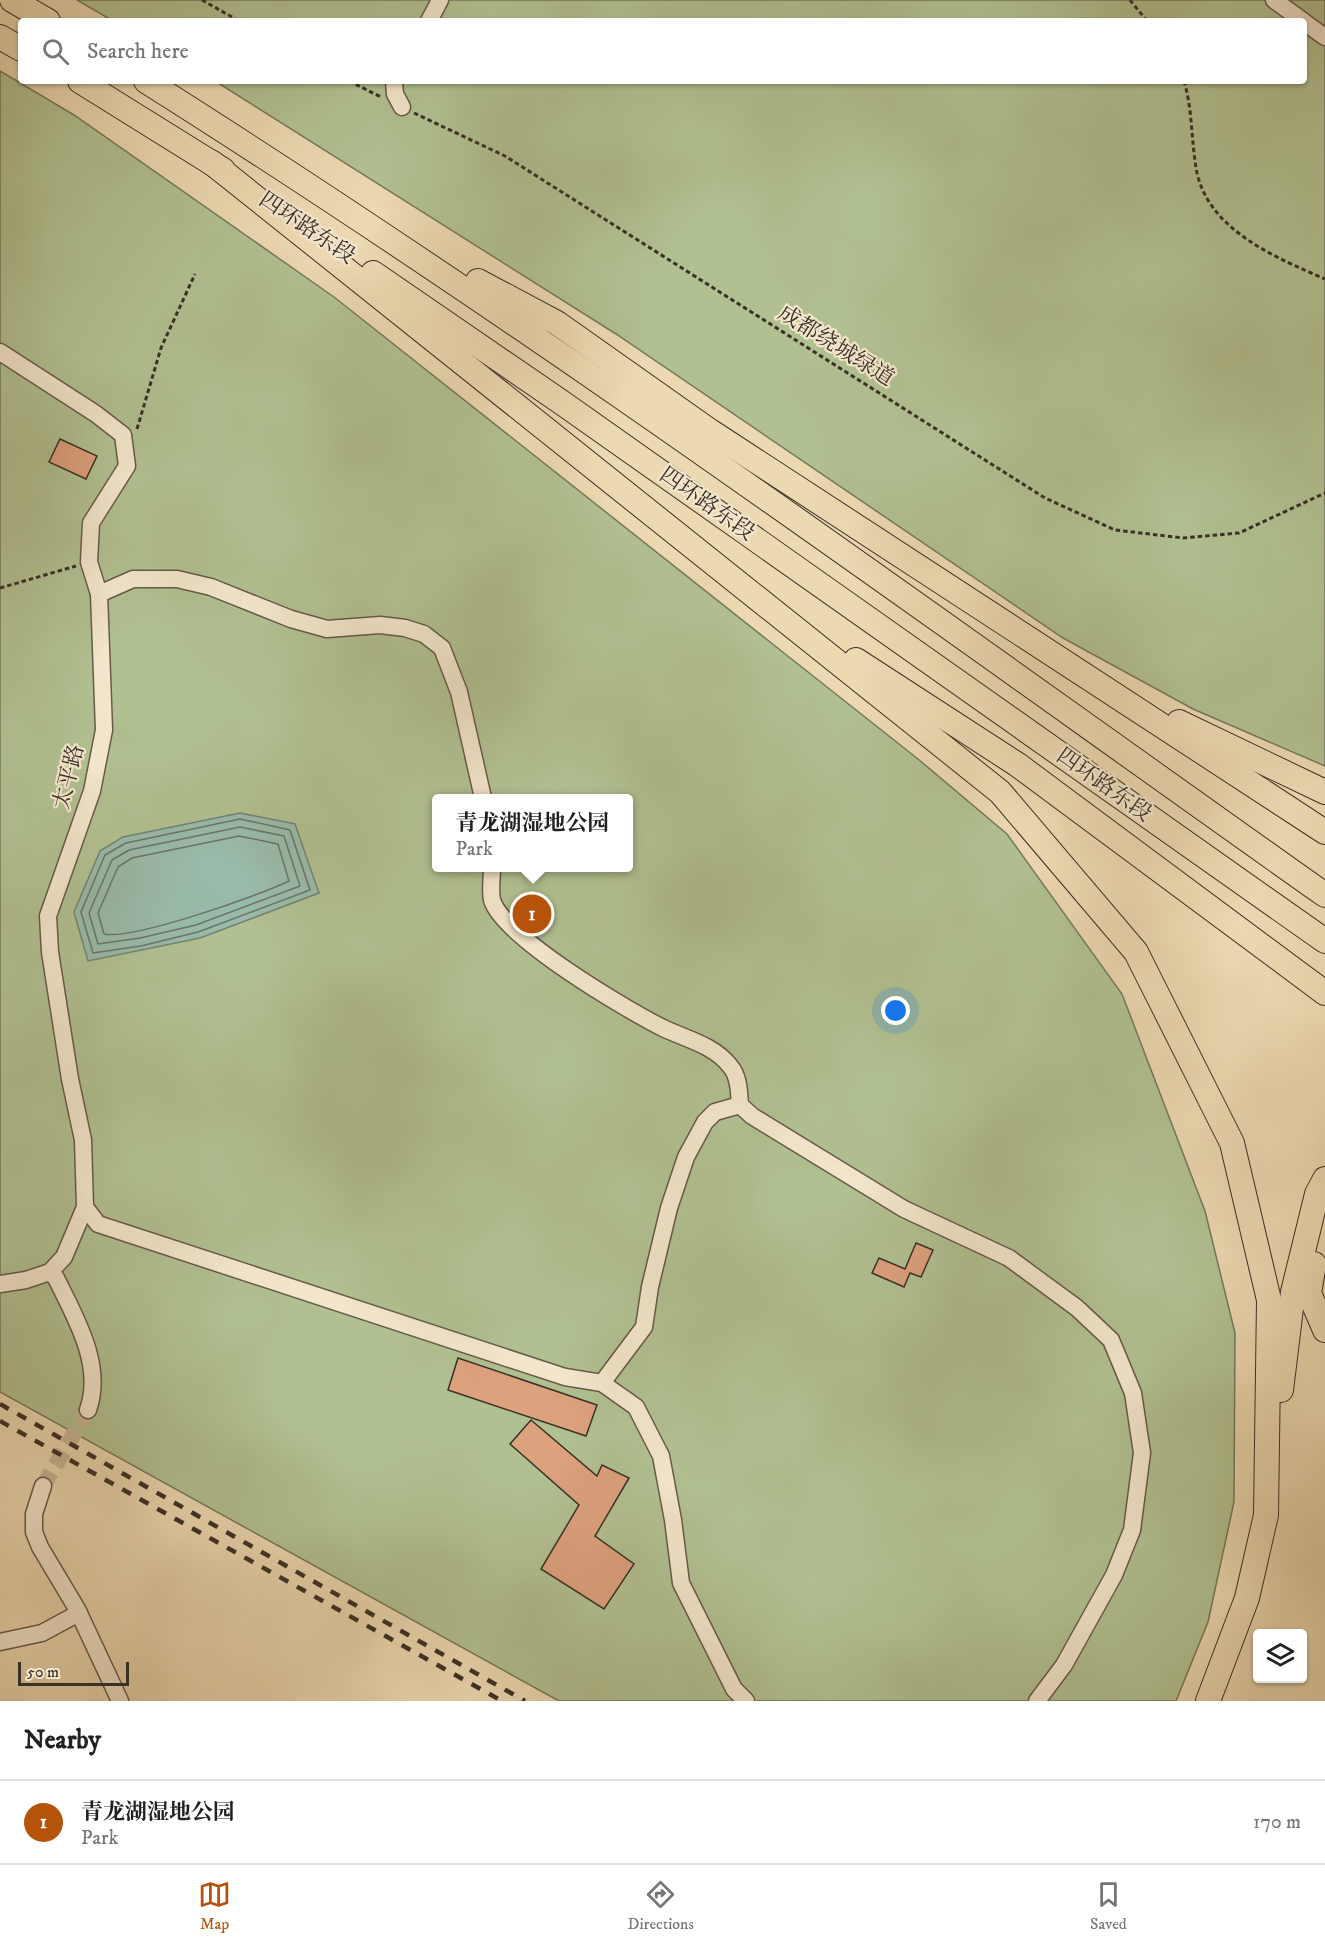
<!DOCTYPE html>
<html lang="en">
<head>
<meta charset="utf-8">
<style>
	:root { --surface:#fff; --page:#f6f6f6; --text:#202124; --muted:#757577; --line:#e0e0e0; --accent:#b45309 }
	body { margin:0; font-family:"IM FELL DW Pica","Noto Serif SC",serif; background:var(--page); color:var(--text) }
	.controls { position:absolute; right:18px; bottom:18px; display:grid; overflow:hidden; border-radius:6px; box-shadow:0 2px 4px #0004 }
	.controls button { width:54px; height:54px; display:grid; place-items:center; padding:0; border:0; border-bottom:2px solid var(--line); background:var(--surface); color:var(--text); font:30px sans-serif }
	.scale { position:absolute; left:18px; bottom:15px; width:111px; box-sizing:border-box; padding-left:6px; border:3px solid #393026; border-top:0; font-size:16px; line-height:21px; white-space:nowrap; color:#393026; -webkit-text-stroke:4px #f3e6cc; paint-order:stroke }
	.you { position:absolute; left:896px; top:1011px; width:21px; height:21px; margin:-15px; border:4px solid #fff; border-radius:50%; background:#1a73e8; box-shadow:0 0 0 9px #1a73e833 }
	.badge { display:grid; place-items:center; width:39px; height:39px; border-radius:50%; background:var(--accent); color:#fff; font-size:20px; font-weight:700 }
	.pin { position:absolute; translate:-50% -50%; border:3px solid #fff; box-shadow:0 2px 6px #0006 }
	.popup { position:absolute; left:432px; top:794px; width:201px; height:78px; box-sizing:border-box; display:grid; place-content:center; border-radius:6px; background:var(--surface); filter:drop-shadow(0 2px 4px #0005); font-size:20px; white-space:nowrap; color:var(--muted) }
	.popup b { font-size:22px; color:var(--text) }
	.popup::after { content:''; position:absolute; left:50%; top:100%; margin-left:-12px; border:12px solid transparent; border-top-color:var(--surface) }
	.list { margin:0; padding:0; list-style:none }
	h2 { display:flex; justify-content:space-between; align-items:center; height:78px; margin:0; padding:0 24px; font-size:26px }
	h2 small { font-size:20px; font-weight:400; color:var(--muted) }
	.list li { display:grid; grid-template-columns:39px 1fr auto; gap:18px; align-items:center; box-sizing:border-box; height:84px; padding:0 24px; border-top:2px solid var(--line) }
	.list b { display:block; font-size:22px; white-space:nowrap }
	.list p { margin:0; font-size:20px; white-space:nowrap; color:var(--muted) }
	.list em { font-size:20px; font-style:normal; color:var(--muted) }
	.icon { flex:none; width:33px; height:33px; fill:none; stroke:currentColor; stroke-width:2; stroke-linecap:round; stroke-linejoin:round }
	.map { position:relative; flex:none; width:1325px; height:1701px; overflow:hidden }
	.search { position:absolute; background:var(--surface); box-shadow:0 2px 4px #0004; left:18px; right:18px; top:18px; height:66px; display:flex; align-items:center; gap:15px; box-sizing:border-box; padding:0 21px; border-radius:6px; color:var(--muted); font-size:22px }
	.sheet { height:162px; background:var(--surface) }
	nav { display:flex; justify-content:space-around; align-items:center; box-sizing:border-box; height:84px; border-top:2px solid var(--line); background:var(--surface); font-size:16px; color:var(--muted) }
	nav a { display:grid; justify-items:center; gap:3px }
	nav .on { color:var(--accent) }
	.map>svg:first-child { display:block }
	.green { fill:#b1c091; stroke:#75785c; stroke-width:1.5; fill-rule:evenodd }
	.water { fill:#99baa9; stroke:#738375; stroke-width:1.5 }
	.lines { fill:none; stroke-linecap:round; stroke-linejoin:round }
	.shore { stroke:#697568; stroke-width:1.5 }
	.building { fill:#dca17d; stroke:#393026; stroke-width:1.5 }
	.minor-tunnel { stroke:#c8b695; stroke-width:16; stroke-dasharray:16 8; stroke-linecap:butt }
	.minor-casing { stroke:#665a49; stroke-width:19 }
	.highway-casing { stroke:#393026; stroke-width:26 }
	.path { stroke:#393026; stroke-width:3; stroke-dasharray:4.5 3; stroke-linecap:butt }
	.minor { stroke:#f3e6cc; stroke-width:16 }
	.highway { stroke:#ecd8b1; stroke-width:24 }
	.rail { stroke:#393026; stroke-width:4.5; stroke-dasharray:10 10; stroke-linecap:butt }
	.labels { text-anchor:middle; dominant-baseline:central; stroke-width:4.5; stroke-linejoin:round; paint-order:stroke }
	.street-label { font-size:22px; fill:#393026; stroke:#f3e6cc }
</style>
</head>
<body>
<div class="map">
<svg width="1325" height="1701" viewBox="0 0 1325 1701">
	<rect width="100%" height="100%" fill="#ecd8b1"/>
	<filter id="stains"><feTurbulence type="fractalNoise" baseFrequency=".00333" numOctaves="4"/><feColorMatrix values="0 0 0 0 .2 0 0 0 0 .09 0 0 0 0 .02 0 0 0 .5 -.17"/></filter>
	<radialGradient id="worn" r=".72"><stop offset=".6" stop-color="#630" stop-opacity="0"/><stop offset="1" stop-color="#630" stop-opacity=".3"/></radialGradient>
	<g class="green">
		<polygon points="77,0 1325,0 1325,766 1193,709 1063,638 616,334 215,81 1304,81 1304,21 113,21"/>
		<path d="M 0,71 L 74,115 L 334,297 L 918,759 L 1007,834 L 1122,994 L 1205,1211 L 1235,1333 L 1234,1502 L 1208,1622 L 1176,1701 L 559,1701 L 0,1392 ZM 436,798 L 628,798 L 628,868 L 436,868 Z"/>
	</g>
	<polygon class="water" points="240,813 295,824 319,893 200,938 88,961 74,912 100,851 123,837"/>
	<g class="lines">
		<g class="shore">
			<polygon points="240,819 290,830 310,890 198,932 141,946 93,953 81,912 105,855 126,843"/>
			<polygon points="240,827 284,836 300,886 196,925 140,938 98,944 89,913 112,860 129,850"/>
			<path d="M 239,836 L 278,844 L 289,881 C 258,896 133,940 104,934 L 98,913 L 118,867 L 132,858 Z"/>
		</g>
	</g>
	<g class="building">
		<polygon points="60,439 97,456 86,479 49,462"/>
		<polygon points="916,1243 933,1250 921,1277 910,1273 904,1287 872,1273 879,1258 905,1269"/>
		<polygon points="458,1358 597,1405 586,1436 448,1390"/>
		<polygon points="531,1420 597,1476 602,1465 629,1478 595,1536 634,1564 604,1609 541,1569 579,1505 510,1444"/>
	</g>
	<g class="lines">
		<polyline class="minor-tunnel" points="43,1486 88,1410"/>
		<defs>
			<g id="minor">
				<polyline points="1274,0 1303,21"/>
				<polyline points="429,21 440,0"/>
				<polyline points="1304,22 1325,37"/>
				<polyline points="394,81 395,94 402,107"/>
				<polyline points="0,352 96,414 123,435 127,466 91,523 89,562 99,594 104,730 92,791 48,916 50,952 70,1079 83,1140 85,1207 64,1257 50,1272 26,1280 0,1284"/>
				<polyline points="99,594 133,579 177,579 211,587 291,619 327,629 380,625 405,628 424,634 442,648 459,692 483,798"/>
				<path d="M 492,868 C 492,877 490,890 492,900 C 503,937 627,1010 663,1028 C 686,1039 714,1045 730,1066 C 739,1076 739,1092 740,1105 L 752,1116 L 904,1209 L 1009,1258 L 1077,1308 L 1111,1340 L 1133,1393 L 1142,1453 L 1132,1530 L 1114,1575 L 1064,1665 L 1037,1701"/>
				<polyline points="85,1207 98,1224 565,1377 602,1383 644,1327 650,1287 669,1208 686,1157 705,1122 715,1112 740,1105"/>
				<path d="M 50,1272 L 56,1278 C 75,1317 104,1365 88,1410"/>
				<polyline points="602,1383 636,1407 661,1456 673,1520 681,1583 734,1689 746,1701"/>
				<polyline points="43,1486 34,1514 34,1532 40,1547 77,1609 120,1701"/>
				<polyline points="0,1642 42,1633 79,1613"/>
			</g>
			<g id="highway">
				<polyline points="12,0 48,21"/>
				<polyline points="0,37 21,49"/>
				<polyline points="80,81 223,170"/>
				<path d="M 146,81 C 550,336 935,619 1325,895"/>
				<polyline points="211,162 1000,792 1136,952 1232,1143 1269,1300 1266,1515 1247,1598 1208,1701"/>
				<polyline points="373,273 561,402 1325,941"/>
				<polyline points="478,281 557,323 710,431 1325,832"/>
				<polyline points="856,660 1018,765 1325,993"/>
				<polyline points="1179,722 1325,792"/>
				<polyline points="1314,1264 1309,1293 1325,1330"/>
				<polyline points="1281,1390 1293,1292 1317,1194 1325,1179"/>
			</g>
		</defs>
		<use href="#minor" class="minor-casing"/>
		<use href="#highway" class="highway-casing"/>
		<g class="path">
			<polyline points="202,0 239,21"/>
			<polyline points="1130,0 1147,21"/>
			<polyline points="349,81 381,97"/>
			<path d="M 1184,81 C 1193,111 1191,143 1197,173 C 1210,231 1277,258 1325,279"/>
			<polyline points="414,113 505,156 1045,498 1115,530 1183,538 1239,533 1325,493"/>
			<polyline points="137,429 161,348 195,274"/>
			<polyline points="0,588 76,566"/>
		</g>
		<use href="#minor" class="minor"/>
		<use href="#highway" class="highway"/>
		<g class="rail">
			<polyline points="0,1404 525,1701"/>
			<polyline points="0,1421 502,1701"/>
		</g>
	</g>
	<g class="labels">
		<g class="street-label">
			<text transform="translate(307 228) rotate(34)">四环路东段</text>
			<text transform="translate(836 346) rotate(32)">成都绕城绿道</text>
			<text transform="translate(707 504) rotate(35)">四环路东段</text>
			<text transform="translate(69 777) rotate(-76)">太平路</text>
			<text transform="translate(1104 785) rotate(35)">四环路东段</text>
		</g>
	</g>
	<rect width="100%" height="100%" filter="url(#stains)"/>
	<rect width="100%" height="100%" fill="url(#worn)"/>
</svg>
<div class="controls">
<button><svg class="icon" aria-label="layers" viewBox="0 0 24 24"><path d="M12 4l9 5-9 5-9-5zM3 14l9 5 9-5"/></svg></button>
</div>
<div class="scale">50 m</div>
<div class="you"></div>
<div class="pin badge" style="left:532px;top:914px">1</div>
<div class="popup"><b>青龙湖湿地公园</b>Park</div>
<div class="search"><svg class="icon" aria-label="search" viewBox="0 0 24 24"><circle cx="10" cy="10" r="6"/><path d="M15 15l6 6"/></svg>Search here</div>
</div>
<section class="sheet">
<h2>Nearby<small></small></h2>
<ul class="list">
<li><span class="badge">1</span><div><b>青龙湖湿地公园</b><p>Park</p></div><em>170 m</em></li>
</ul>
</section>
<nav>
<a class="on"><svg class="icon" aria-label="map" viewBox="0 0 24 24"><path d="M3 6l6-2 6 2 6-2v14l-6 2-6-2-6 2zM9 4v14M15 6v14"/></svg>Map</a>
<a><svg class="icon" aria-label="directions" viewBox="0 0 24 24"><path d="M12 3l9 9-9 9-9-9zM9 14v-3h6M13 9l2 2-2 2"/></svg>Directions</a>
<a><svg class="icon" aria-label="saved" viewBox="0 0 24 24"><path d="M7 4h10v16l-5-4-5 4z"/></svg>Saved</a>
</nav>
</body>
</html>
